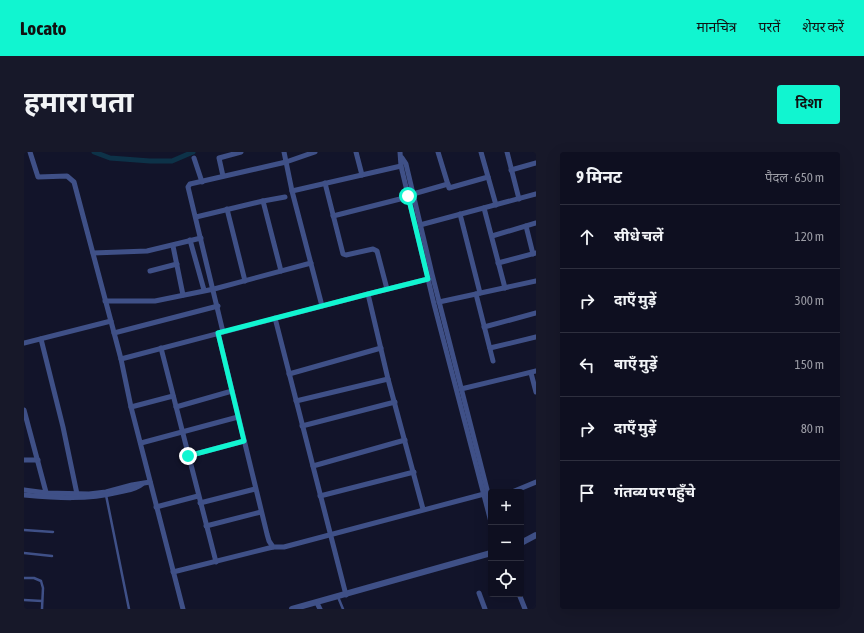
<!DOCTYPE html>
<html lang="hi">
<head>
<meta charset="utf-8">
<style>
	:root { --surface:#0e0f20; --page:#171829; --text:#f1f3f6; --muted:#9b9ca5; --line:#2e2f3e; --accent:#11f5d0 }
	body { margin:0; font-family:"Asap Condensed","Noto Sans Devanagari",sans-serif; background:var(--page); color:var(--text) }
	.controls { position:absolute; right:12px; bottom:12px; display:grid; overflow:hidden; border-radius:4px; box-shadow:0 4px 16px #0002 }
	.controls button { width:36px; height:36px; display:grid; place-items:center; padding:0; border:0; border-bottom:1px solid var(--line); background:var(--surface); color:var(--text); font:20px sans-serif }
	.stop { position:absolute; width:12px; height:12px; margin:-9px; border:3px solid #11f5d0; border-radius:50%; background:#fff }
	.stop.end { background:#11f5d0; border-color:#fff; box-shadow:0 1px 4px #0008 }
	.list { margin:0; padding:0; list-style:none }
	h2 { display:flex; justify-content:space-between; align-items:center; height:52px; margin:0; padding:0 16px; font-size:17px }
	h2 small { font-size:13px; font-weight:400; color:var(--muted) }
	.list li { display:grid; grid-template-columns:26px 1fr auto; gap:12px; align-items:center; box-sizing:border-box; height:64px; padding:0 16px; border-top:1px solid var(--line) }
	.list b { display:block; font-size:15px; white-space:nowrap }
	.list em { font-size:13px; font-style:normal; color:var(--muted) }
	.icon { flex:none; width:22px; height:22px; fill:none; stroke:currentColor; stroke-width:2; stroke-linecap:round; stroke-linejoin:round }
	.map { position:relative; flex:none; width:512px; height:457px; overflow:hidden; border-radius:4px }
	header { display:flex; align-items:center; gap:24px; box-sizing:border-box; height:56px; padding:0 20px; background:var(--accent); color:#111 }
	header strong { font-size:19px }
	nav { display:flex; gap:22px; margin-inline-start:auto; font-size:14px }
	.intro { display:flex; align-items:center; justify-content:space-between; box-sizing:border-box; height:96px; padding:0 24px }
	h1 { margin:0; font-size:28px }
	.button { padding:10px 18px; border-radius:4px; background:var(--accent); color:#111; font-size:14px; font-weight:700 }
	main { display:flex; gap:24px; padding:0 24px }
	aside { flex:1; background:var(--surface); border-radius:4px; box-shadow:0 4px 16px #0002 }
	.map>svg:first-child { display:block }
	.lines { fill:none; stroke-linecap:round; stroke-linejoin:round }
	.canal { stroke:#0d3248; stroke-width:5 }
	.service { stroke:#3f5087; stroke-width:2.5 }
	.minor { stroke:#3f5087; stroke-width:5 }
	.tertiary { stroke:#3f5087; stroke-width:6 }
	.route { stroke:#11f5d0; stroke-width:5 }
</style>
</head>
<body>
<header>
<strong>Locato</strong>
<nav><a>मानचित्र</a><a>परतें</a><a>शेयर करें</a></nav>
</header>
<div class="intro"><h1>हमारा पता</h1><a class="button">दिशा</a></div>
<main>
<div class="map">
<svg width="512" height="457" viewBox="0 0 512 457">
	<rect width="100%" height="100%" fill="#12142a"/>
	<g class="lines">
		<polyline class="canal" points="70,0 86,6 126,9 148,9 169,0"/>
		<g class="service">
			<polyline points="82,343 105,457"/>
			<polyline points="0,378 29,380"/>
			<polyline points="0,401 28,404"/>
			<polyline points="0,426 10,426 17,429 19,436 18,457"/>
			<polyline points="314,445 319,457"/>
			<polyline points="0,448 18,449"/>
		</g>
		<g class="minor">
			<polyline points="6,0 14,25 43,24 50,30 97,207 107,255 159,457"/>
			<polyline points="260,0 268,39 298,154"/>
			<polyline points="332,0 338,23"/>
			<polyline points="376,0 377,14 410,152 467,370"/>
			<polyline points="414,0 425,36 464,25"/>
			<polyline points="457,0 472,53"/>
			<polyline points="483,0 495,47"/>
			<polyline points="170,6 178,30"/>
			<polyline points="378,6 382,12 408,122 467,353"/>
			<polyline points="487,18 512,11"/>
			<polyline points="199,24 195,6 217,0"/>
			<polyline points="301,31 319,102 322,103 349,97 353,99 363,137"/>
			<polyline points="268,39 377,14"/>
			<polyline points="389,42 424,32"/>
			<polyline points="239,49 261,45"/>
			<polyline points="460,56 481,136"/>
			<polyline points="203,57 221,129"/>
			<polyline points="436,62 456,141"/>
			<polyline points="309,64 384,45"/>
			<polyline points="172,65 239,49 257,119"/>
			<polyline points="396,73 512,42"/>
			<polyline points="502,74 509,102"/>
			<polyline points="468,84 512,71"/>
			<polyline points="166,88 180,138"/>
			<polyline points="149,94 159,143"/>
			<polyline points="69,101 123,99 177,86"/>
			<polyline points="474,111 512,101"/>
			<polyline points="126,119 153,112"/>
			<polyline points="344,142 364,227 399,357"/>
			<polyline points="452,142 469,209"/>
			<polyline points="81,149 131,149 190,137 287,111"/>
			<polyline points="415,150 512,129"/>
			<polyline points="251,166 322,443"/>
			<polyline points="460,175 512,161"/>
			<polyline points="199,180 164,35 166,32 262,10 291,0"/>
			<polyline points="90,181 194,154"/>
			<polyline points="194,181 243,382 245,389 249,395 260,395 460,342"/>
			<polyline points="17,187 39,275 53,342"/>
			<polyline points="0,191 87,169"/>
			<polyline points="137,196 192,410"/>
			<polyline points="466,196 512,185"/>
			<polyline points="97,207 344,142 404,127"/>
			<polyline points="507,221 512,240"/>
			<polyline points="265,222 357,196"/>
			<polyline points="437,237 512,219"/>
			<polyline points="272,249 364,227"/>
			<polyline points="107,255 149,244"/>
			<polyline points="152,255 208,239"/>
			<polyline points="0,258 23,344"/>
			<polyline points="278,274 371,250"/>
			<polyline points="117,291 214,265"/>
			<polyline points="164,304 220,289"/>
			<polyline points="0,308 14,308"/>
			<polyline points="289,314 381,288"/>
			<polyline points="0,338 23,341 65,342 82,340 108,333 126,330"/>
			<polyline points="488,340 512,330"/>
			<path d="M 0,343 C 34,346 62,348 95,340 C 103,338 111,338 118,332"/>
			<polyline points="296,344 390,320"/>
			<polyline points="176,351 231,337"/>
			<polyline points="132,355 174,344"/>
			<polyline points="182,374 237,360"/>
			<polyline points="149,420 249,395"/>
			<polyline points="455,441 461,457"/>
			<polyline points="495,442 501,457"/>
			<polyline points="293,451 296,457"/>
		</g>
		<g class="tertiary">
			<polyline points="497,391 512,383"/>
			<polyline points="268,457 467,401"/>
		</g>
	</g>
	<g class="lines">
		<polyline class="route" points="164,304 220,289 194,181 344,142 404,127 384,44"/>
	</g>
</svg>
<div class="controls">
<button>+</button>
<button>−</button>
<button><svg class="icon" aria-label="locate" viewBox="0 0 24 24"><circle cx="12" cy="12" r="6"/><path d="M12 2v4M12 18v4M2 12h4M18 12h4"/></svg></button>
</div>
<div class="stop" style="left:384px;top:44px"></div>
<div class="stop end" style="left:164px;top:304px"></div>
</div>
<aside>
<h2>9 मिनट<small>पैदल · 650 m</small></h2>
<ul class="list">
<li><svg class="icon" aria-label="ahead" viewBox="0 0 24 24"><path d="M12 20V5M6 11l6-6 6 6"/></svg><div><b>सीधे चलें</b></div><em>120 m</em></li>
<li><svg class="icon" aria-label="right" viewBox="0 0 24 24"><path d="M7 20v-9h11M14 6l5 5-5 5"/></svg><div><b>दाएँ मुड़ें</b></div><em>300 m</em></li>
<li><svg class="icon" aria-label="left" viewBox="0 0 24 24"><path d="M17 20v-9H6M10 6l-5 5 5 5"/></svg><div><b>बाएँ मुड़ें</b></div><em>150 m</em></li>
<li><svg class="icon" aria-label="right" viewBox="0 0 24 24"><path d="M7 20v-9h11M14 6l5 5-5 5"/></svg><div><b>दाएँ मुड़ें</b></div><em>80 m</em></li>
<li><svg class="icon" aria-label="arrive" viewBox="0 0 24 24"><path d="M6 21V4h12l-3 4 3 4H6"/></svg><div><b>गंतव्य पर पहुँचे</b></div></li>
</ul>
</aside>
</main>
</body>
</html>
